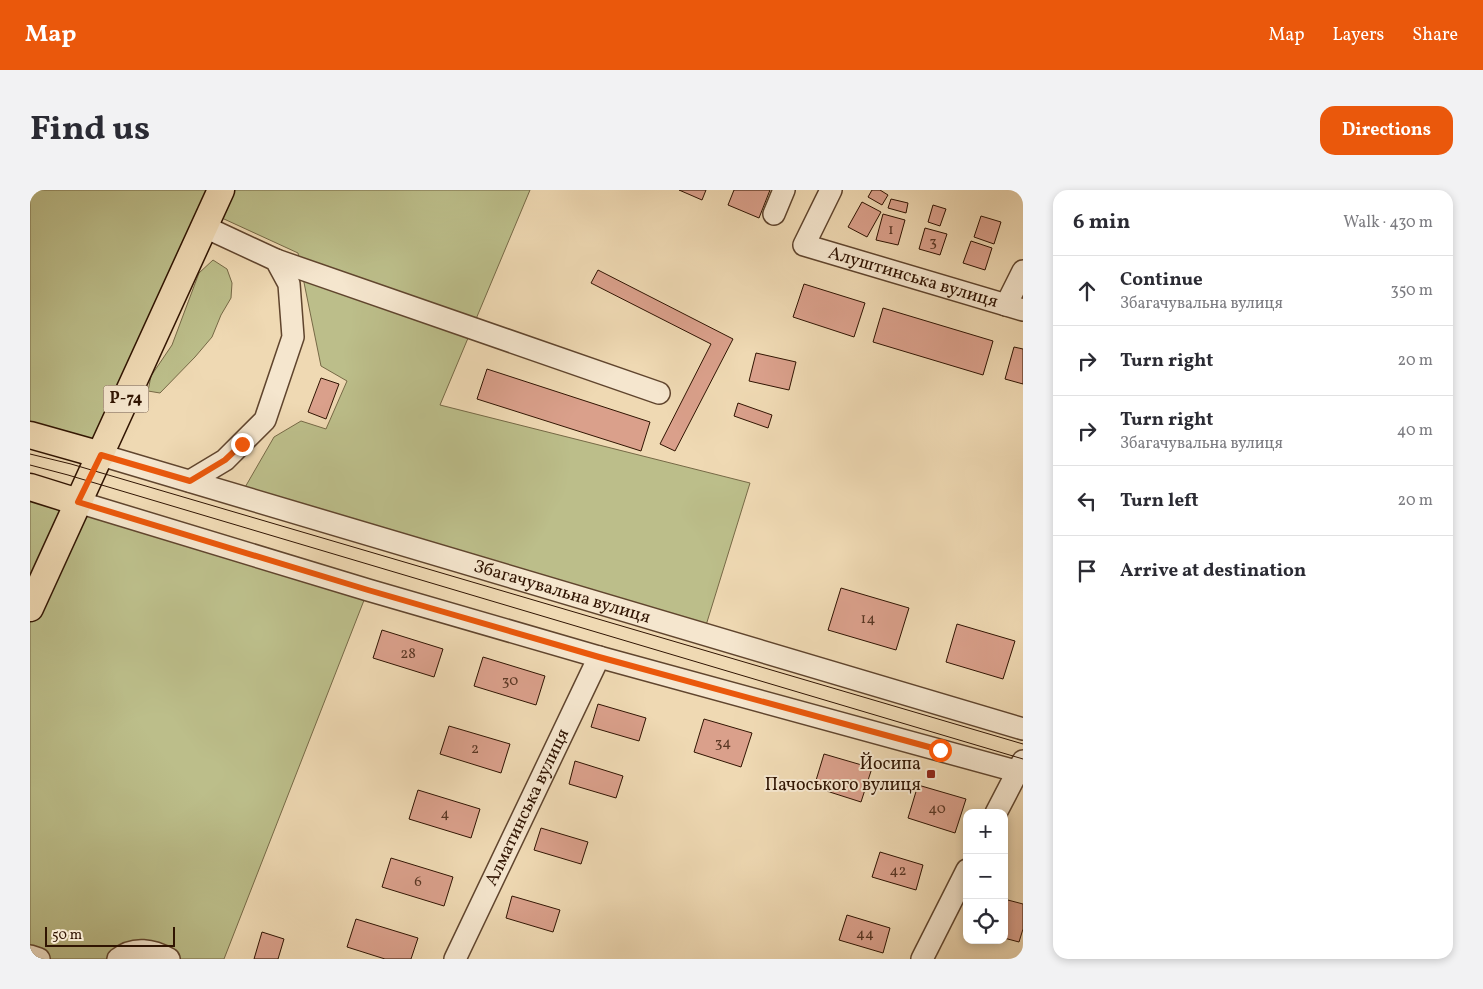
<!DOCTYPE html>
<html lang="en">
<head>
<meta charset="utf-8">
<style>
	:root { --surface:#fff; --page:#f2f2f3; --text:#2b2b33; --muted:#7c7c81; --line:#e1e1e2; --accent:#ea580c }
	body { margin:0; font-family:Vollkorn,serif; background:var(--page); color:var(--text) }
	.controls { position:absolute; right:15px; bottom:15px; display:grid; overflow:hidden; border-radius:10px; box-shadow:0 2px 8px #0003 }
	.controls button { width:45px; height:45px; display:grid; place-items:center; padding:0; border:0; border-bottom:1px solid var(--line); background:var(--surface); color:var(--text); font:25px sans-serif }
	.scale { position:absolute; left:15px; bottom:12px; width:130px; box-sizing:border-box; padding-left:5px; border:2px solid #301402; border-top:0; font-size:14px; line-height:18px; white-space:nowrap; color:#301402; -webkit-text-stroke:4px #f5e6ce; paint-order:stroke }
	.stop { position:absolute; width:15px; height:15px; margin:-11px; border:4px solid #ea580c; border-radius:50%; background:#fff }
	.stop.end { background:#ea580c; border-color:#fff; box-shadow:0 1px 5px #0008 }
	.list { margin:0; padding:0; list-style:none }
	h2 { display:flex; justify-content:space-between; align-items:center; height:65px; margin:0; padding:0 20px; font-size:21px }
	h2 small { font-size:16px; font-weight:400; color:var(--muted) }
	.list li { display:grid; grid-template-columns:32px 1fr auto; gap:15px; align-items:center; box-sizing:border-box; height:70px; padding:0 20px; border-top:1px solid var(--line) }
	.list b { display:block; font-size:19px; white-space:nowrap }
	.list p { margin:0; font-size:16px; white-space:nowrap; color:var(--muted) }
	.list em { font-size:16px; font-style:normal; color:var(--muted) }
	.icon { flex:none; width:28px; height:28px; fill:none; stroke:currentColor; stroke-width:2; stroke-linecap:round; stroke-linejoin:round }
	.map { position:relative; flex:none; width:993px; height:769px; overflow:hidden; border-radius:15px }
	header { display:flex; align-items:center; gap:30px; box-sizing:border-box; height:70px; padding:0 25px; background:var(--accent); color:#fff }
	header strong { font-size:24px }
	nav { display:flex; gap:28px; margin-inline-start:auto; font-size:18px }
	.intro { display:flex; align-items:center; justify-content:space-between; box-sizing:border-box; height:120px; padding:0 30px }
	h1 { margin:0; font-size:35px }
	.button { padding:12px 22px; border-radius:15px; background:var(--accent); color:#fff; font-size:18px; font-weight:700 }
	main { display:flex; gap:30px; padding:0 30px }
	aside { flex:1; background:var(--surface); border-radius:15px; box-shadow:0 2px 8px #0003 }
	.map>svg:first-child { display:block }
	.green { fill:#bcbe8a; stroke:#766946 }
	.building { fill:#daa08b; stroke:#301402 }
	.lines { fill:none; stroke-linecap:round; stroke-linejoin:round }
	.minor-casing { stroke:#60452e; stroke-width:24 }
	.major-casing { stroke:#301402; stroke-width:29 }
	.minor { stroke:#f5e6ce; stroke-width:21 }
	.major { stroke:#efd9b3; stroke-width:26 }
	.tram { stroke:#301402; stroke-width:1 }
	.route { stroke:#ea580c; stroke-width:6 }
	.poi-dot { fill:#8f2418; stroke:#f5e6ce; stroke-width:2 }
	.labels { text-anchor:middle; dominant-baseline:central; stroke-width:4; stroke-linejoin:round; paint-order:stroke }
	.number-label { font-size:15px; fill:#5a3724 }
	.shield { fill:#f5e6ce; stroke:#6b533f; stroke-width:1 }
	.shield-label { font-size:16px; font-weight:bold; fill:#301402 }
	.street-label { font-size:18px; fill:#301402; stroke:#f5e6ce }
	.poi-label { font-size:18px; fill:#301402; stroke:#f5e6ce; text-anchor:end }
</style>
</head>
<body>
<header>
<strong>Map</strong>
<nav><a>Map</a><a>Layers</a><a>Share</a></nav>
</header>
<div class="intro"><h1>Find us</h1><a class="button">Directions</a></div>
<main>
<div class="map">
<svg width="993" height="769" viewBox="0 0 993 769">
	<rect width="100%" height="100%" fill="#efd9b3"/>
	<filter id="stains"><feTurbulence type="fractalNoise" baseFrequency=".004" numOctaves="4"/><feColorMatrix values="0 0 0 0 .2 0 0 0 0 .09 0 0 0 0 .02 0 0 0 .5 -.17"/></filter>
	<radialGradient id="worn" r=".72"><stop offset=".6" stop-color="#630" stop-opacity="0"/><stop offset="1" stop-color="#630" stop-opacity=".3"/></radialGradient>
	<g class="green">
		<polygon points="0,0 500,0 410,215 720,293 673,445 210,306 244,247 271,231 296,239 317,191 291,176 268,63 181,23 71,265 0,246"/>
		<polygon points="183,70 197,79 202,93 201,108 191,125 182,147 165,167 130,203 118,201 121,186 142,155 169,83"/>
		<polygon points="0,297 338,400 194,769 0,769"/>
	</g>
	<g class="building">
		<polygon points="649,0 676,0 672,10"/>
		<polygon points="704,0 740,0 729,28 698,15"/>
		<polygon points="842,0 850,0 858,5 852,15 838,7"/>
		<polygon points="861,9 878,13 876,23 858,18"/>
		<polygon points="832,12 851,22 837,47 818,37"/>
		<polygon points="903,15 916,19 910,36 898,32"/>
		<polygon points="853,24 875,30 868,55 846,50"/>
		<polygon points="951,26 971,32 964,54 944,47"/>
		<polygon points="895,38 917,44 910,65 889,59"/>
		<polygon points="941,51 962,58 955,80 933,73"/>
		<polygon points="568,80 703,149 645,261 630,254 681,154 561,93"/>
		<polygon points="774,94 835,113 824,147 763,127"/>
		<polygon points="853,118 963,151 953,185 843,152"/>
		<polygon points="984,157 993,159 993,194 975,189"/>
		<polygon points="726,163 766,172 759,200 719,191"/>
		<polygon points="457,179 620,232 611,261 447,209"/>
		<polygon points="291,188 309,194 296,229 278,222"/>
		<polygon points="708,213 742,225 738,238 704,226"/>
		<polygon points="811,398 879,418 866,460 798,440"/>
		<polygon points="927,434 985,451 973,489 916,472"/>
		<polygon points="352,440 413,459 404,487 343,468"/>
		<polygon points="453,467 515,486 506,515 444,496"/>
		<polygon points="568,514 616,528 609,551 561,537"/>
		<polygon points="674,529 722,543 711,577 664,562"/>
		<polygon points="419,536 480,554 471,583 410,564"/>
		<polygon points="794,564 842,578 831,612 784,597"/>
		<polygon points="545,571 593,586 586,608 539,594"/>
		<polygon points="888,595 936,609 925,643 878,628"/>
		<polygon points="388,600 450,619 441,648 379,629"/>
		<polygon points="511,638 558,652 551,674 504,660"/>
		<polygon points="850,662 893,675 886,700 842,687"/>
		<polygon points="361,668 423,687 414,716 352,697"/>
		<polygon points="482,706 530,720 523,742 476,728"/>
		<polygon points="974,709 993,714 993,739 989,752 974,748"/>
		<polygon points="817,725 860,738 853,763 809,750"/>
		<polygon points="326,729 388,748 381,769 355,769 317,757"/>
		<polygon points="232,742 254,749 248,769 224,769"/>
	</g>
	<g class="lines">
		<defs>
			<g id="minor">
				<path id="s1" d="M 801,0 L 774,55 L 993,120"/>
				<polyline points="744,24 754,0"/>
				<polyline points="246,70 629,203"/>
				<polyline points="976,115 993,81"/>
				<path id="s2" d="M 71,265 L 993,539"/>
				<polyline points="160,291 195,270 235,230 263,147 259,94 246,70 175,37"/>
				<polyline points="48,312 338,400 569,467 993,583"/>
				<polyline points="966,623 993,571"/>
				<polyline points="0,766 9,769"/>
				<path d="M 88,769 C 104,756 123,760 139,769"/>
				<path id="s3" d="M 425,769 L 569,467"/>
				<polyline points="892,769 937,680"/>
			</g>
			<g id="major">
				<polyline points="0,245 71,265"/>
				<polyline points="0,297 48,312"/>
				<polyline points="0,418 191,0"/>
			</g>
		</defs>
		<use href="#minor" class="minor-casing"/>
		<use href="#major" class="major-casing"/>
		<use href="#minor" class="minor"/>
		<use href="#major" class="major"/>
		<g class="tram">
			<polyline points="0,264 41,274 993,554"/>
			<polyline points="0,275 38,285 993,569"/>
		</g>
	</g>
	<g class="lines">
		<polyline class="route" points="212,254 195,270 160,291 71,265 48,312 338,400 569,467 910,560"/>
	</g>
	<rect class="poi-dot" x="896" y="579" width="10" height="10" rx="2.5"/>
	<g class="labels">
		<g class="number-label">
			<text x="861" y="40">1</text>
			<text x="903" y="52">3</text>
			<text x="838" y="429">14</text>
			<text x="378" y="464">28</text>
			<text x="480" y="491">30</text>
			<text x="693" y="553">34</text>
			<text x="445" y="559">2</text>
			<text x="907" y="619">40</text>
			<text x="415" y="624">4</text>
			<text x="868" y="681">42</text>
			<text x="388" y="692">6</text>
			<text x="835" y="744">44</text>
		</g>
		<rect class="shield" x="73.5" y="195.5" width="45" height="27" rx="4"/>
		<g class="shield-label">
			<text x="96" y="209">Р-74</text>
		</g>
		<g class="street-label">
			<text stroke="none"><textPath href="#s1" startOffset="175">Алуштинська вулиця</textPath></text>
			<text stroke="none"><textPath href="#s2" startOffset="481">Збагачувальна вулиця</textPath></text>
			<text stroke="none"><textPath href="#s3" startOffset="168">Алматинська вулиця</textPath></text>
		</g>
		<g class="poi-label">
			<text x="891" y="574">Йосипа<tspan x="891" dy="21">Пачоського вулиця</tspan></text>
		</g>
	</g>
	<rect width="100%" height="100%" filter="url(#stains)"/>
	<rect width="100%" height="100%" fill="url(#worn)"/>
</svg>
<div class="controls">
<button>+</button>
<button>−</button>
<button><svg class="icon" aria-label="locate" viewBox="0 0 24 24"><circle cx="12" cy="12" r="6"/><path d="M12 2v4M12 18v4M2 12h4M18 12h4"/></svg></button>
</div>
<div class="scale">50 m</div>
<div class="stop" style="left:910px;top:560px"></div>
<div class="stop end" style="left:212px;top:254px"></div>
</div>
<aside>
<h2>6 min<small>Walk · 430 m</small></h2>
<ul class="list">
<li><svg class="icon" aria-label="ahead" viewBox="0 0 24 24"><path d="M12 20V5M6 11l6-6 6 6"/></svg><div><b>Continue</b><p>Збагачувальна вулиця</p></div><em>350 m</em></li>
<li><svg class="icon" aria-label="right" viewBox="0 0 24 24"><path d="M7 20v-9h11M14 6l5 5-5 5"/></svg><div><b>Turn right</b></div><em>20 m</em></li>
<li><svg class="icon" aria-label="right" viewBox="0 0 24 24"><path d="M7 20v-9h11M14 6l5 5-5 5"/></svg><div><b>Turn right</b><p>Збагачувальна вулиця</p></div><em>40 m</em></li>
<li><svg class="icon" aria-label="left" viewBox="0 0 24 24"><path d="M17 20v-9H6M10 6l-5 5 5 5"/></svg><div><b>Turn left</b></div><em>20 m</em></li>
<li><svg class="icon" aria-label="arrive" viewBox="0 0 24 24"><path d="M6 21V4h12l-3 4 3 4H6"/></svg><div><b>Arrive at destination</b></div></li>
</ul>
</aside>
</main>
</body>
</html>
